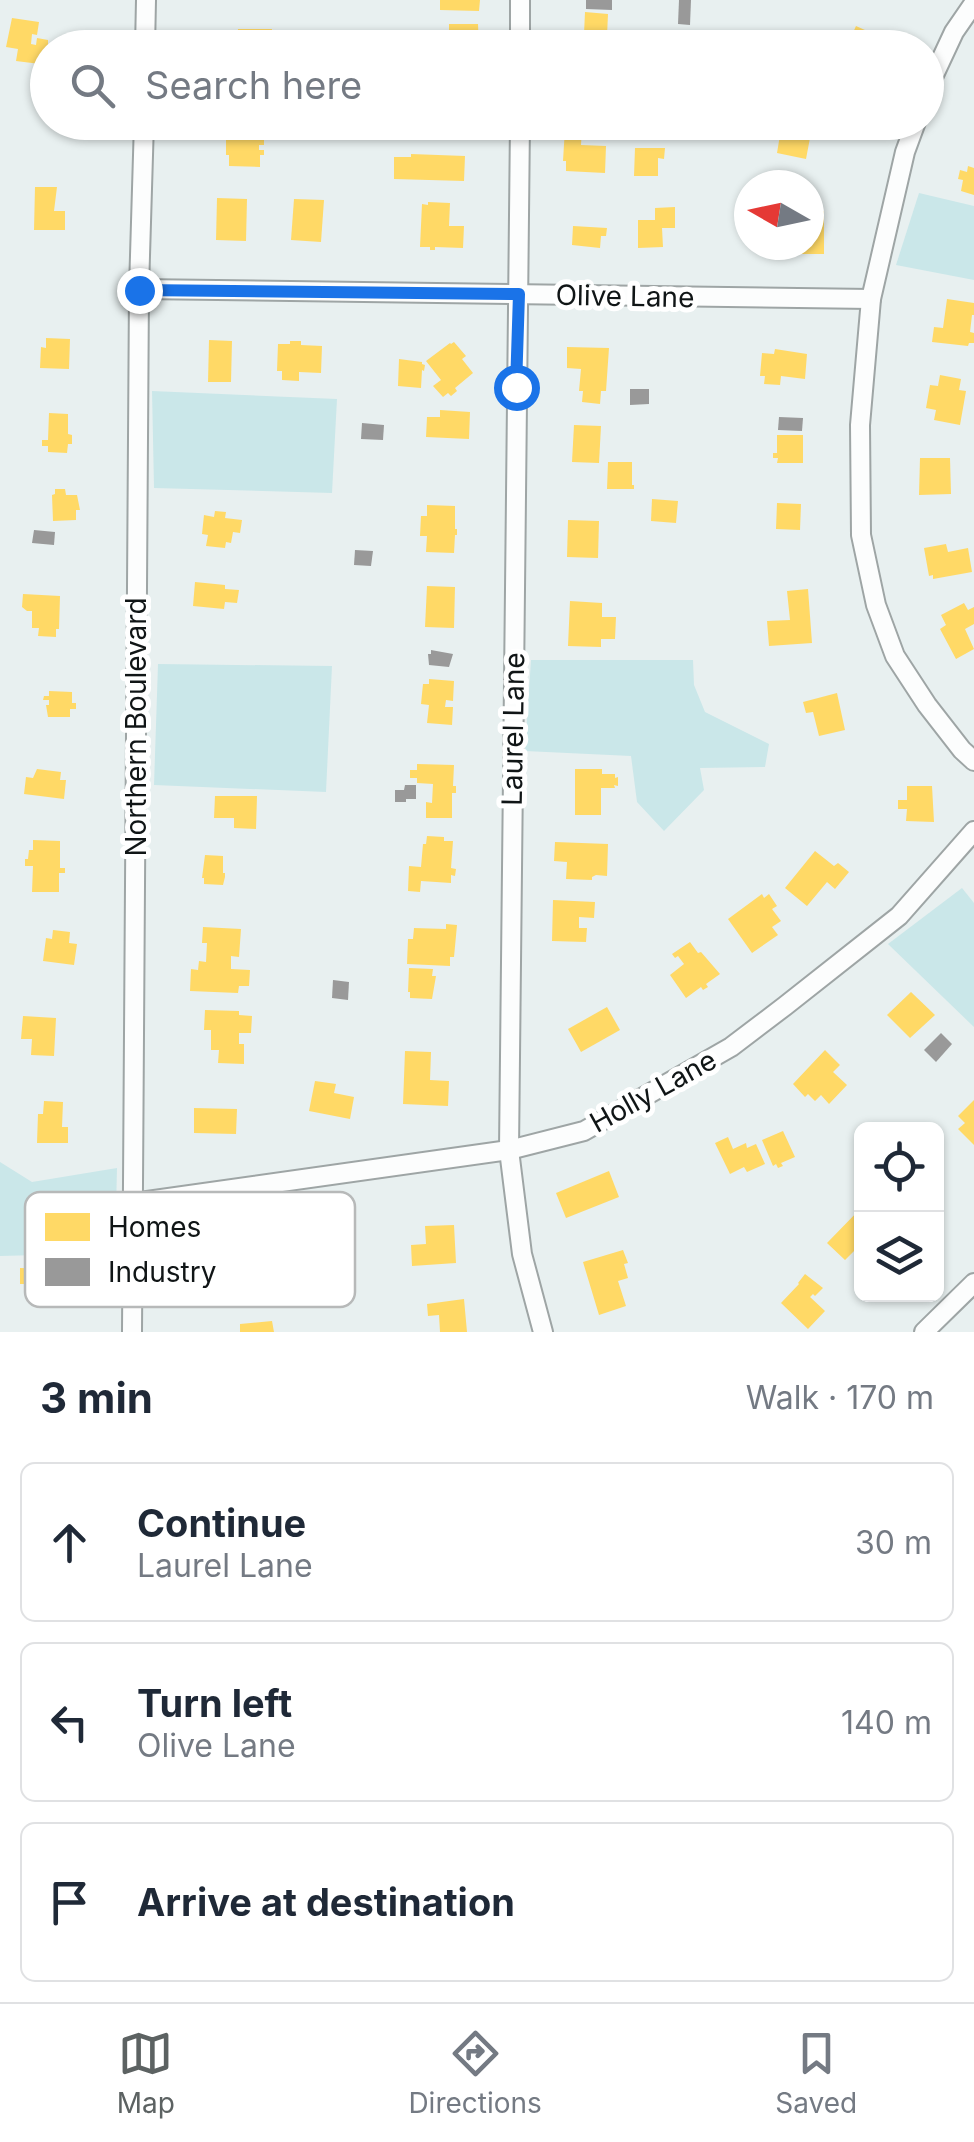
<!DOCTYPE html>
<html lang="en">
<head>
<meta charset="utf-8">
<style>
	:root { --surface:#fff; --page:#f6f6f7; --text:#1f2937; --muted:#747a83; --line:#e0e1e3; --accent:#5c6262 }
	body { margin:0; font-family:Inter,sans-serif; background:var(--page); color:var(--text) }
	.controls { position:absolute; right:30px; bottom:30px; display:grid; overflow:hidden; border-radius:15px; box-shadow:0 2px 8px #0004 }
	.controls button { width:90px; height:90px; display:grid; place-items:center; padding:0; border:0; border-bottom:2px solid var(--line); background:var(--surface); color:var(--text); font:50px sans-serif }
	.compass { position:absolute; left:734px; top:170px; width:90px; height:90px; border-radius:50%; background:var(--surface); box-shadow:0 2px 8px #0004; rotate:279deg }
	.stop { position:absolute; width:30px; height:30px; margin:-22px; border:8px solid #1a73e8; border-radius:50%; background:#fff }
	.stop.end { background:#1a73e8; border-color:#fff; box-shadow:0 2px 10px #0008 }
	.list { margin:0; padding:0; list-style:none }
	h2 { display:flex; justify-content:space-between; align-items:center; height:130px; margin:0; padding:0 40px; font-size:42px }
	h2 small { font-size:32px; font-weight:400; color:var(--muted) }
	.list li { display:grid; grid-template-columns:65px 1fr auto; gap:30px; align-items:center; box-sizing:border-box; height:160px; margin:0 20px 20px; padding:0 20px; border:2px solid var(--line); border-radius:15px }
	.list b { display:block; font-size:38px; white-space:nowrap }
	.list p { margin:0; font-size:32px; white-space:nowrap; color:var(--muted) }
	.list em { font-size:32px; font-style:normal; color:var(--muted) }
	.icon { flex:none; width:55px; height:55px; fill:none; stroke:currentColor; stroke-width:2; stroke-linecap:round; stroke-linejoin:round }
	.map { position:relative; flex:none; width:974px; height:1332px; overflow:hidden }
	.search { position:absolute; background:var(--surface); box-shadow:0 2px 8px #0004; left:30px; right:30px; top:30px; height:110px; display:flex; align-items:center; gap:25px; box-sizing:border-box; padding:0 35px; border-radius:55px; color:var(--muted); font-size:38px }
	.sheet { height:670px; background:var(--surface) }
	nav { display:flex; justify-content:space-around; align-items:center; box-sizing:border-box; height:140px; border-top:2px solid var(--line); background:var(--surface); font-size:28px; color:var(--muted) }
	nav a { display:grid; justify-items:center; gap:5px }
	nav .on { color:var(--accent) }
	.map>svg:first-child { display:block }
	.green { fill:#cae7e9 }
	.homes { fill:#ffd966 }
	.industry { fill:#999 }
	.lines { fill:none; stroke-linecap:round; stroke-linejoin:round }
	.street-casing { stroke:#9ea5a5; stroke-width:22 }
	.street { stroke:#fcfdfd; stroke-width:18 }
	.route { stroke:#1a73e8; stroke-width:12 }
	.labels { text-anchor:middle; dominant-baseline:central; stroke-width:10; stroke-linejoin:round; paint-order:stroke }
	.street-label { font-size:28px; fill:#101516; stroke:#fff }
	.key { fill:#fff; stroke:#b7b9b9; stroke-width:2.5 }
	.key-label { font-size:28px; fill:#101516 }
</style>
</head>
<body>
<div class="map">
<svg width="974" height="1332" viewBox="0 0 974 1332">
	<rect width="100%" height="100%" fill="#e8f0f0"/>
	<g class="green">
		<polygon points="919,193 974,206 974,280 896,265"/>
		<polygon points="152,391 337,399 332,493 154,488"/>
		<polygon points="531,660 693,660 694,685 705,712 769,744 765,767 700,768 704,790 664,831 637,802 631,756 525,751"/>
		<polygon points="158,664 332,666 326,792 154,785"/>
		<polygon points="962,888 974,903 974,1027 888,944"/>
		<polygon points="0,1162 32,1182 117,1168 115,1253 0,1256"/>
	</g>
	<g class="homes">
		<polygon points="440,0 480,0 479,11 440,10"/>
		<polygon points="585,12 608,14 607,36 584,34"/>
		<polygon points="12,18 39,22 37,35 32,34 31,44 36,45 37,38 48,40 48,65 16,61 18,49 6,47"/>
		<polygon points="449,24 478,24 479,48 449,48"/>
		<polygon points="856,26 885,39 881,48 830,48 838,31 851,37"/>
		<polygon points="238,29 272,29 271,48 237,48"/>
		<polygon points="230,122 262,122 262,135 259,134 258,139 264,139 264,145 259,145 259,150 264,150 264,155 260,155 260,167 229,166 229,155 226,155 226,140 230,133"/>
		<rect x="418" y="122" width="44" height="15"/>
		<polygon points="774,122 813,122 806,159 777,153 780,135 772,133"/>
		<polygon points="565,128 582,128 581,145 606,146 605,173 566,171 566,161 563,161"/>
		<polygon points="635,148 665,148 664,159 658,158 658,176 634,176"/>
		<polygon points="411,154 465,156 464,181 394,179 394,157 411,157"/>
		<polygon points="968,166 974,168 974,195 961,191 963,180 958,179 960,170 967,172"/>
		<polygon points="35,187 57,187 54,211 65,211 65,230 34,230"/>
		<polygon points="217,198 247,199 246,241 216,240"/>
		<polygon points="294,199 324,200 321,242 291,240"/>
		<polygon points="428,202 450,203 449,226 464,226 463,248 435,247 435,250 430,250 430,247 420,247 422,204 428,205"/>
		<polygon points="675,207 675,228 662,228 663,247 638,248 638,220 655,220 655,208"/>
		<polygon points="809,211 824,211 824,254 795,254 794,245 809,245"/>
		<polygon points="573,226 607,228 606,236 601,236 600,248 572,245"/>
		<polygon points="947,299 974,303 974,315 972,315 970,332 974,333 974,343 969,343 968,346 932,342 934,327 943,328"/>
		<polygon points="46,338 70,339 69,369 40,368 41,347 46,348"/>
		<polygon points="209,340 232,341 231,382 208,382"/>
		<polygon points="290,341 301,341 301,345 322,346 321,373 299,372 299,381 282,380 282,371 277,371 278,344 290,344"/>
		<polygon points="454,342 466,356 462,359 473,373 455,388 457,391 451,396 448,393 443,397 433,386 441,380 426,361 450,343 451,344"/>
		<polygon points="567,347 609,348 606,391 601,391 600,404 582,402 583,391 579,391 581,369 567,368"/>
		<polygon points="775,349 807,354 805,379 781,376 780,385 764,384 765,376 760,376 762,353 774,354"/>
		<polygon points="399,359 422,362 422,364 425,365 424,371 422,370 421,388 398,386"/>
		<polygon points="940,375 961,379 959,390 966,391 960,425 934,420 936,410 926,408 930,385 938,386"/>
		<polygon points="440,410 470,412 469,439 426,437 427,417 440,417"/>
		<polygon points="49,413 68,414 68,434 72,435 72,444 68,444 67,453 48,452 48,446 42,446 42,440 48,440"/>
		<polygon points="574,425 601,426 599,463 572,462"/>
		<polygon points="777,435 803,435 803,463 777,463 778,458 773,458 773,453 777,453"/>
		<polygon points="920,458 950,458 951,494 919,495"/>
		<polygon points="608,462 632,462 632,485 634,485 634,489 607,489"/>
		<polygon points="55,489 65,489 66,495 77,495 80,510 76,510 76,520 53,521 52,495 55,494"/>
		<polygon points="652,499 678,501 676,523 651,521"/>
		<polygon points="777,503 801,504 800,530 776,529"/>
		<polygon points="427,505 455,506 455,529 457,529 457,535 455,535 454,553 426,552 427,536 420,536 421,516 427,516"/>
		<polygon points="215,511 226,512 225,518 242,520 240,533 233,532 231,543 226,542 225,548 206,546 208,535 202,534 204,515 214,517"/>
		<polygon points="568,520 599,521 598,558 567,557"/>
		<polygon points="946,544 948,552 968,548 972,572 933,579 933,575 929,576 924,548"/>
		<polygon points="195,582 225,585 225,589 239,590 237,603 225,602 224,609 193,606"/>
		<polygon points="427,586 455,587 454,628 425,627"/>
		<polygon points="808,589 812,643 769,646 767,621 790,620 787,591"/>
		<polygon points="23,594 60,596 59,629 56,629 56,637 38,636 39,628 32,628 32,611 27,611 22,607"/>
		<polygon points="570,601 602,603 602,617 616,617 615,639 601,639 601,647 568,646"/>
		<polygon points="964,603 968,610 974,607 974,624 965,629 974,649 956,659 940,629 946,625 941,615"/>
		<polygon points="429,679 454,681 453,701 446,700 445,707 453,707 452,725 427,723 429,705 421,704 423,684 429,684"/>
		<polygon points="49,691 72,692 72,703 76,703 76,709 70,709 70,717 48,717 46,705 49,705 49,700 43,700 44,696 49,696"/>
		<polygon points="837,693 845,730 819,736 813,712 806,713 803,702"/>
		<polygon points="417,764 454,765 453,786 456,786 456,793 452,793 452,818 426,818 426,802 432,803 433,784 417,783 417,778 410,778 410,770 417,770"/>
		<polygon points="37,769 61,772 60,780 66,780 64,799 24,794 26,777 33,778"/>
		<polygon points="575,769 602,769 602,774 615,774 615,778 618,777 618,786 614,785 615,788 601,788 601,815 575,815"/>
		<polygon points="907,786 932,786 934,822 906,821 907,809 898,809 898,800 907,800"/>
		<polygon points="215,796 257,796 256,829 234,828 234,818 214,818"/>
		<polygon points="427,836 444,837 444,841 453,841 451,868 456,869 455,876 451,875 451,883 421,881 420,892 408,891 409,866 421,867 423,844 426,844"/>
		<polygon points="33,840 60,841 60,868 65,868 65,873 59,873 59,892 32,892 33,866 25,866 25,859 28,859 29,850 33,850"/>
		<polygon points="555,842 608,844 607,876 596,875 592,877 592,880 566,879 567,862 554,861"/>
		<polygon points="815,851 834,866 838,863 849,872 835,889 827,882 807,906 785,888"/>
		<polygon points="205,855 223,856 223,873 225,873 225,877 223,885 204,884 204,878 202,878"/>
		<polygon points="762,894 764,898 769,894 777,906 772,909 781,921 772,927 778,935 752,953 728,919"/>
		<polygon points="553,900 595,902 594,918 579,917 579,928 587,928 586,942 552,941"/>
		<polygon points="446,924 457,925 454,957 450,957 450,966 407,964 408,939 413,939 414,928 446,929"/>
		<polygon points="203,927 241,929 239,957 231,956 231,969 250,970 249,986 239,986 238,993 190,991 191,969 198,970 199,961 206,962 207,943 202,943"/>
		<polygon points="53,930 70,932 69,943 77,944 74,965 43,961 46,938 52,939"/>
		<polygon points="690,942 698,953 701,952 720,974 706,984 708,987 703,990 701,987 686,998 670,975 684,964 678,956 675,958 672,954"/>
		<polygon points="409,968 433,969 432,976 436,976 432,999 410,998 410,992 408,992"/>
		<polygon points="911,992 935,1015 910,1038 887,1015"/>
		<polygon points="607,1007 620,1030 581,1052 568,1029"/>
		<polygon points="205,1010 239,1011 239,1015 252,1016 251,1033 239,1033 239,1044 244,1044 244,1064 218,1063 219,1050 211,1050 211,1030 204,1030"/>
		<polygon points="23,1016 56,1018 54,1056 31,1055 32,1039 21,1039"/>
		<polygon points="825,1050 840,1065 833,1072 847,1085 829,1104 821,1095 815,1101 808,1094 805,1097 793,1084"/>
		<polygon points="405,1051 431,1052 430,1080 449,1081 448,1106 403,1104"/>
		<polygon points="315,1081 336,1084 334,1093 354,1097 350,1119 309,1111"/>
		<polygon points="974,1100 974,1145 958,1129 965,1123 958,1116"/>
		<polygon points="44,1101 63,1102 62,1127 68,1127 68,1143 37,1143 38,1114 43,1114"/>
		<polygon points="194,1108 237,1109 236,1134 194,1133"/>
		<polygon points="783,1131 795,1157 781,1163 783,1166 778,1168 776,1164 773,1166 762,1140"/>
		<polygon points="728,1137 733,1149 746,1143 747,1148 756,1144 765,1164 747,1172 744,1167 730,1174 715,1143"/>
		<polygon points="609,1171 619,1197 566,1218 556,1193"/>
		<polygon points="862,1207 862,1254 856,1249 845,1260 827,1243"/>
		<polygon points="454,1225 456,1263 412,1266 411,1245 426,1244 425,1226"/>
		<polygon points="623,1250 628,1263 624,1264 628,1278 618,1281 626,1306 599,1315 583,1262"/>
		<polygon points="20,1268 57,1269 56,1297 28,1296 28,1284 20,1284"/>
		<polygon points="805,1274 823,1288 815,1296 813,1294 810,1297 825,1311 808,1329 781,1303 799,1284 798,1283"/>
		<polygon points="464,1299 467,1332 440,1332 439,1315 428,1316 427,1304"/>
		<polygon points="272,1321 274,1332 240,1332 240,1324"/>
	</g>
	<g class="industry">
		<polygon points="586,0 612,0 612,10 586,9"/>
		<polygon points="679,0 691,0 690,25 678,24"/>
		<polygon points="630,389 649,389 649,404 630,405"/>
		<polygon points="779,417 803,418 802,431 778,430"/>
		<polygon points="362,423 384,425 383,440 361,439"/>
		<polygon points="34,530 55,532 54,545 32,543"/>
		<polygon points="355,550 373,551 371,566 354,565"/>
		<polygon points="431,650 453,654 449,667 429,665 428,654 431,654"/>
		<polygon points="405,785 416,785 416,799 406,799 406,802 395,802 395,790 404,790"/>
		<polygon points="333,980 349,982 348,1000 332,998"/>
		<polygon points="941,1033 952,1044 936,1062 924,1050"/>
	</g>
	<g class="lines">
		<defs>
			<g id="street">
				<polyline points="145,48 146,0"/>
				<polyline points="520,48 520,0"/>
				<polyline points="926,92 954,32 974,3"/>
				<polyline points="520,122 509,1150 522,1254 543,1332"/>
				<polyline points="916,122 905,152 871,299 860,425 861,535 876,605 895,656 927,705 962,750 974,761"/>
				<polyline points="139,289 871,299"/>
				<polyline points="133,1203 509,1150 584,1131 731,1047 785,1006 899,916 974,831"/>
				<polyline points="132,1332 139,289 144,122"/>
				<polyline points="924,1332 974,1283"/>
			</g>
		</defs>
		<use href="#street" class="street-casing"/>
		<use href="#street" class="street"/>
	</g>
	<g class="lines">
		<polyline class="route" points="139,290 519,294 516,387"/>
	</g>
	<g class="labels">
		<g class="street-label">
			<text transform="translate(625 296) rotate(1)">Olive Lane</text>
			<text transform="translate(136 727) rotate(-90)">Northern Boulevard</text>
			<text transform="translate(513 729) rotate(-89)">Laurel Lane</text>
			<text transform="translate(653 1091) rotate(-29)">Holly Lane</text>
		</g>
	</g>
	<rect x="25" y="1192" width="330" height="115" rx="15" class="key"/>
	<rect x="45" y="1213" width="45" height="28" fill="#ffd966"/>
	<rect x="45" y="1258" width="45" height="28" fill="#999"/>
	<g class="key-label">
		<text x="108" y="1237">Homes</text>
		<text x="108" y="1282">Industry</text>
	</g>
</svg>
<div class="controls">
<button><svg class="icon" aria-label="locate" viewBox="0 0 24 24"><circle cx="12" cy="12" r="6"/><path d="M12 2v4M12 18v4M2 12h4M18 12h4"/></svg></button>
<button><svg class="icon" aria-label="layers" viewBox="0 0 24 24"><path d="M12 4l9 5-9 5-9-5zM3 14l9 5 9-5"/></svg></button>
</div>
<svg class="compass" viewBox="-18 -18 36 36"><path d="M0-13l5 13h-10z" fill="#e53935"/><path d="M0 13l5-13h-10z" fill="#747a83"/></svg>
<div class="stop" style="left:516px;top:387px"></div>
<div class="stop end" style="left:139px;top:290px"></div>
<div class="search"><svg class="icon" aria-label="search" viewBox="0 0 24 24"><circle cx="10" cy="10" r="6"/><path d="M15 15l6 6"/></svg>Search here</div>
</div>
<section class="sheet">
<h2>3 min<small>Walk · 170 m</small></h2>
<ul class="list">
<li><svg class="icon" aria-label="ahead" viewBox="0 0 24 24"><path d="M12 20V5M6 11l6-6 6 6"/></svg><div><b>Continue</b><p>Laurel Lane</p></div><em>30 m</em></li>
<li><svg class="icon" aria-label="left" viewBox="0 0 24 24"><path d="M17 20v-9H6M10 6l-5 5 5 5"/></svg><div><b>Turn left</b><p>Olive Lane</p></div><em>140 m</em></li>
<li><svg class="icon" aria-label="arrive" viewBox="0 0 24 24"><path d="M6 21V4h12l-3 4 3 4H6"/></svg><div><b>Arrive at destination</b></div></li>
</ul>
</section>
<nav>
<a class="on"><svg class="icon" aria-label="map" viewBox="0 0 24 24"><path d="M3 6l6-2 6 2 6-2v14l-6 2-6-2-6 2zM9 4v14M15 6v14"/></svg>Map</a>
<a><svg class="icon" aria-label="directions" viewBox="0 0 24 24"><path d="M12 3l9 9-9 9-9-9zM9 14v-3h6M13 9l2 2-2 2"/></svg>Directions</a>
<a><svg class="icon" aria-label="saved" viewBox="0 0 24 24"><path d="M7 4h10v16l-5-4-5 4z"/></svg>Saved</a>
</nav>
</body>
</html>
